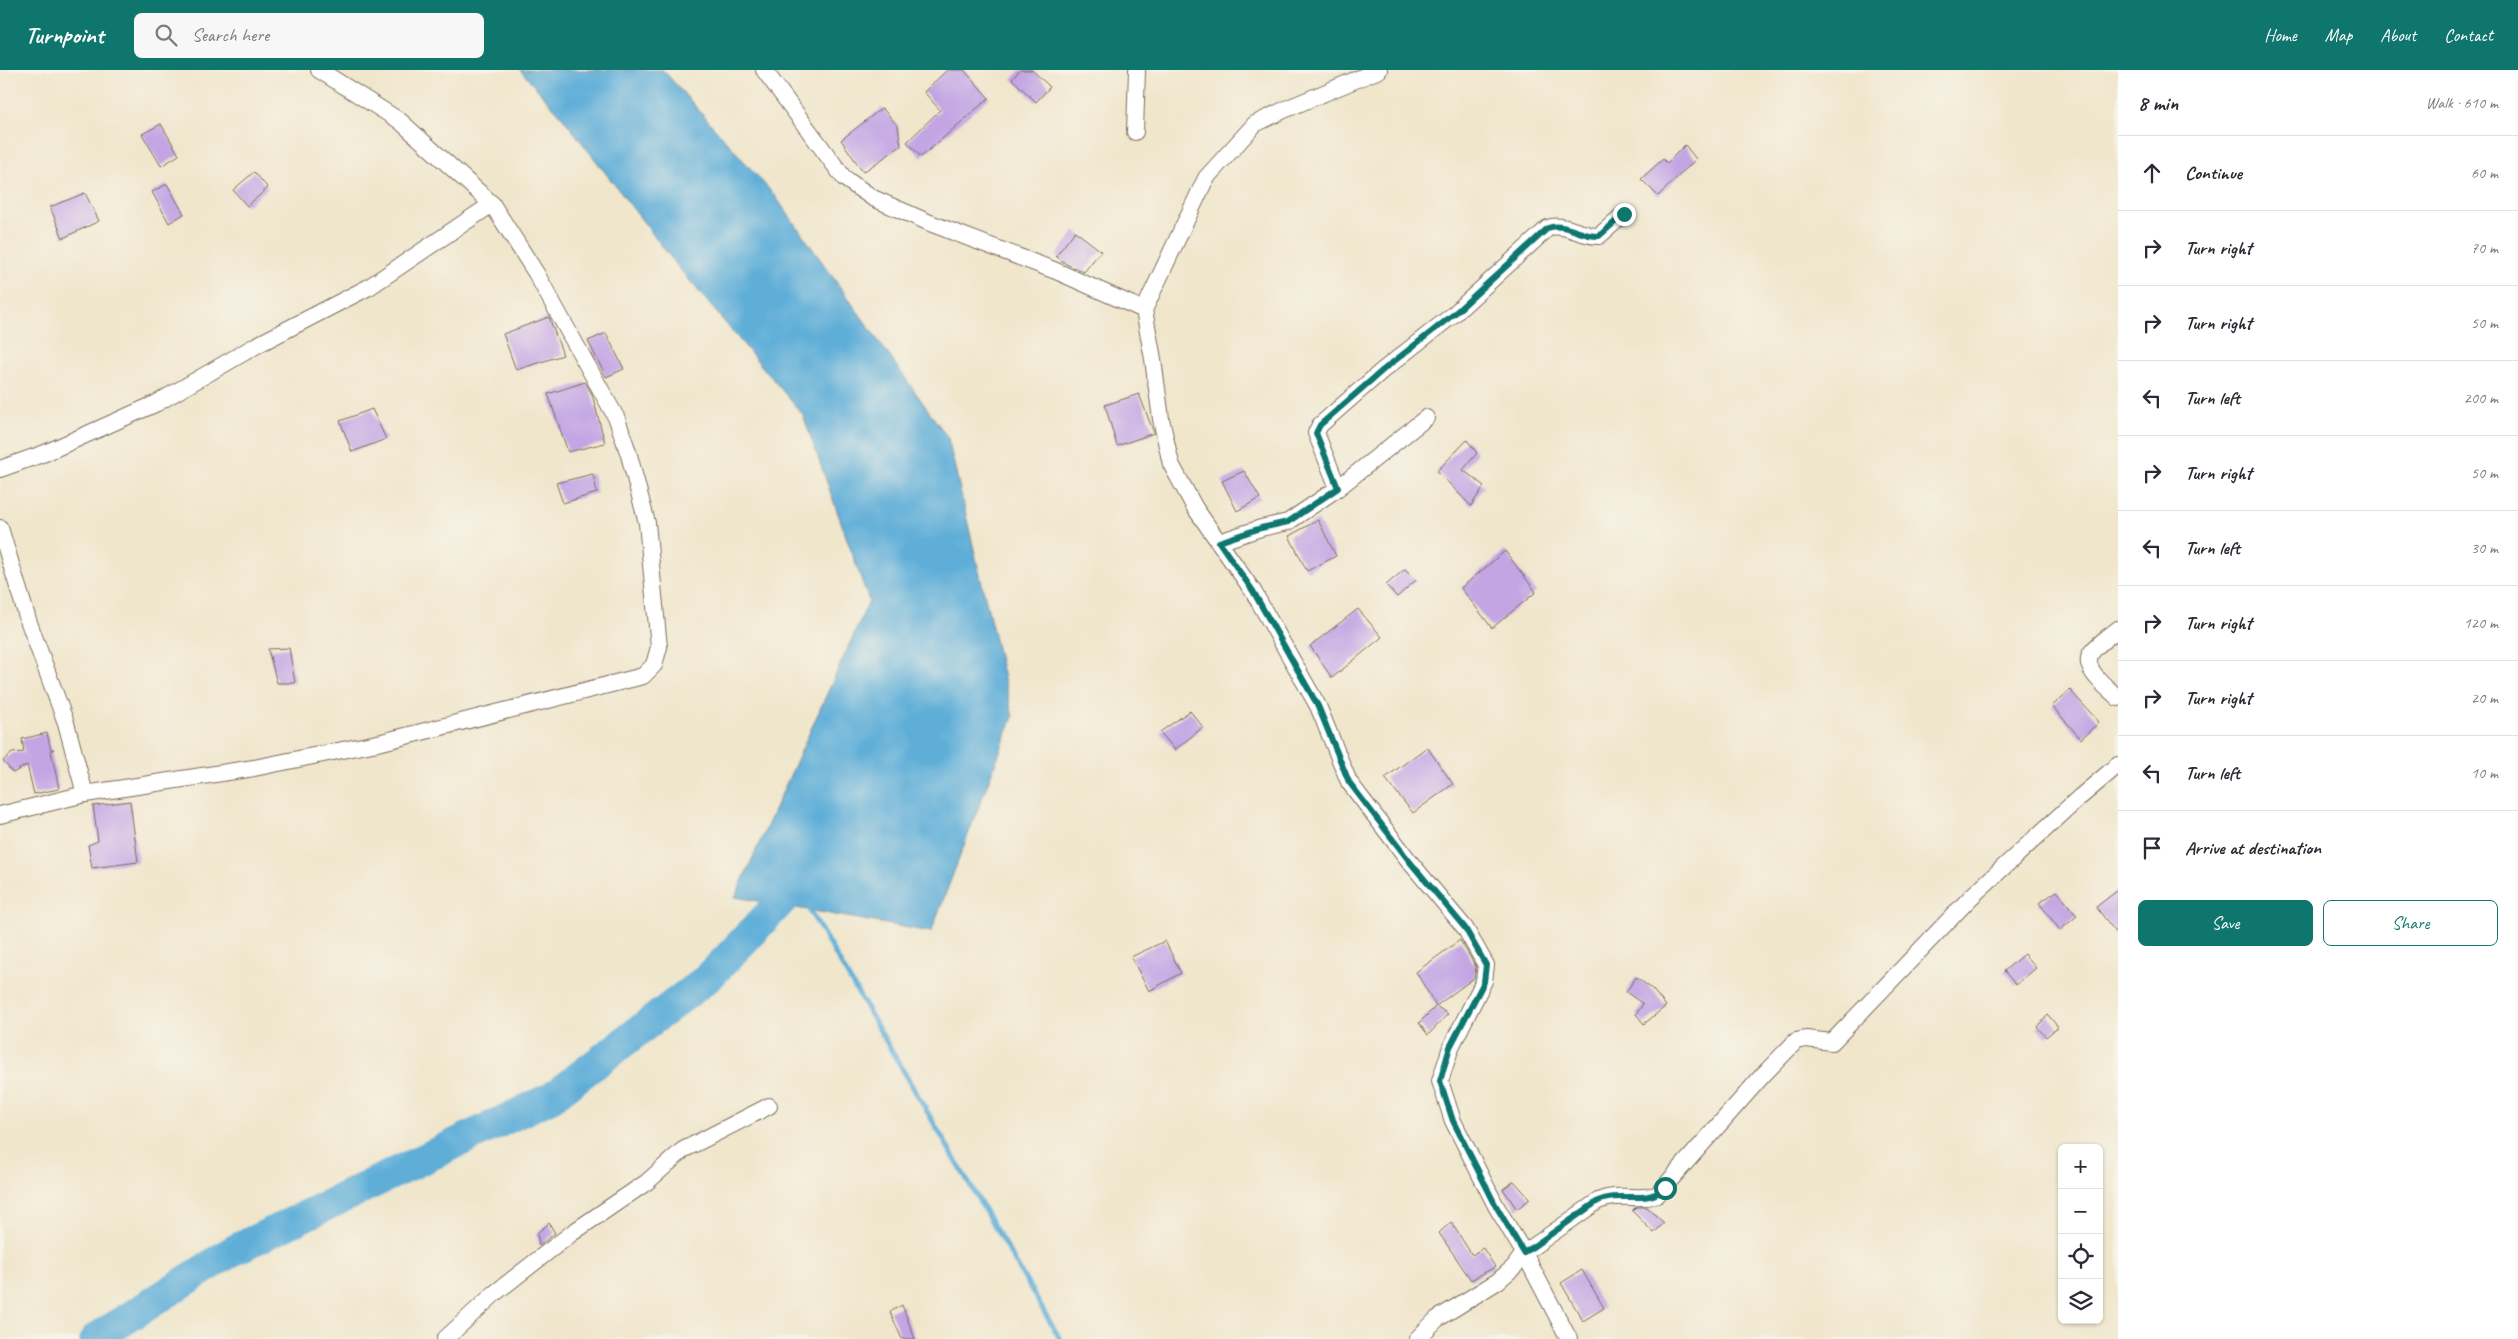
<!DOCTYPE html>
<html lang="en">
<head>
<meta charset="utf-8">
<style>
	:root { --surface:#fff; --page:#f7f7f7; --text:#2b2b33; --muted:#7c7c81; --line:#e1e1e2; --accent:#0f766e }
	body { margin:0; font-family:Caveat,sans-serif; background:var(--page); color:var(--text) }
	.controls { position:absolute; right:15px; bottom:15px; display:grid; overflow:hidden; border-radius:8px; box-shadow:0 1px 4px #0004 }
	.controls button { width:45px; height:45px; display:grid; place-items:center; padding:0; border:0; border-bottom:1px solid var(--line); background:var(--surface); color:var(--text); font:25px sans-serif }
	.stop { position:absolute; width:15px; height:15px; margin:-11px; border:4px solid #0f766e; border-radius:50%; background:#fff }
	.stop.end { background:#0f766e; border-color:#fff; box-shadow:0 1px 5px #0008 }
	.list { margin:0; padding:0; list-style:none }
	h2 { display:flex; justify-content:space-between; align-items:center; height:65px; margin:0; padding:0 20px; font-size:21px }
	h2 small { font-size:16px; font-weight:400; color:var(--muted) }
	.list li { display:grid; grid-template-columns:32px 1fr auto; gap:15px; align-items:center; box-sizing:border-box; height:75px; padding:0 20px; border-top:1px solid var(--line) }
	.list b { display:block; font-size:19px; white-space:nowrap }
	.list em { font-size:16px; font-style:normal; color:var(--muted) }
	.actions { display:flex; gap:10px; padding:15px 20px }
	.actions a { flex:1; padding:11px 0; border:1px solid var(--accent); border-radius:8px; text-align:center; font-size:18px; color:var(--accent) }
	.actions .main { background:var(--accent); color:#fff }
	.icon { flex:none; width:28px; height:28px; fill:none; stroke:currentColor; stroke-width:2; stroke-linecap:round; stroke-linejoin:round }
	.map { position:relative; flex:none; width:2118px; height:1269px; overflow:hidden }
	header { display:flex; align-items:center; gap:30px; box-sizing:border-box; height:70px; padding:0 25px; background:var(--accent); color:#fff }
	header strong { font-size:24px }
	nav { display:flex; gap:28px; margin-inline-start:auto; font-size:18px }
	.search { width:350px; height:45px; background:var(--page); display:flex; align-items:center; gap:12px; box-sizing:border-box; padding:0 18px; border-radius:8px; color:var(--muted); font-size:19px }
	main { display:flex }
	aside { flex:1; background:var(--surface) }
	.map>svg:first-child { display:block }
	.water { fill:#5eaed8; stroke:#4c6c7b }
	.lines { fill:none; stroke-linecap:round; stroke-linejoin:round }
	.stream { stroke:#5eaed8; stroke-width:5 }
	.river { stroke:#5eaed8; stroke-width:31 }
	.building { fill:#c3a5e4 }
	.minor-casing { stroke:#7a6c5b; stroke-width:18 }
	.minor { stroke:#fff; stroke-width:16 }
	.route { stroke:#0f766e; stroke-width:6 }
</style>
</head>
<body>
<header>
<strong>Turnpoint</strong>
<div class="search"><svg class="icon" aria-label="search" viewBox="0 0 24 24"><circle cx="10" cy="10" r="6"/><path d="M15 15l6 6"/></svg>Search here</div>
<nav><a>Home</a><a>Map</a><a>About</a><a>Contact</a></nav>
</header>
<main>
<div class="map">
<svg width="2118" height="1269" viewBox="0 0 2118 1269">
	<rect width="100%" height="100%" fill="#f7f3e8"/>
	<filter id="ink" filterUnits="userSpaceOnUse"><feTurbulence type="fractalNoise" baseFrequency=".02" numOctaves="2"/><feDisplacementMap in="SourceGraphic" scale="10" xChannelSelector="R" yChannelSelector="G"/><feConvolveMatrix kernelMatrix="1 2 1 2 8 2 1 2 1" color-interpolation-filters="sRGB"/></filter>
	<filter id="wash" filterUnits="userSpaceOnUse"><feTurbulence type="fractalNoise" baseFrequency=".0096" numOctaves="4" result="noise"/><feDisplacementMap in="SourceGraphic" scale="20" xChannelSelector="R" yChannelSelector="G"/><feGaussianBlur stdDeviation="1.12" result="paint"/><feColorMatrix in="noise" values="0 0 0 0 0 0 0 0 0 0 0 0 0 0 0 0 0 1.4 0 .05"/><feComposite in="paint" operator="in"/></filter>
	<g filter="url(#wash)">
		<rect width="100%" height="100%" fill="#f0e6cc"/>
		<polygon class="water" points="520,0 663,0 775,126 948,368 1013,647 931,862 735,827 869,531 803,345 679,198 563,48"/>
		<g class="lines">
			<polyline class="stream" points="807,836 1060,1269"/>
			<polyline class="river" points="95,1269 234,1180 552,1027 709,907 806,805"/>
		</g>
		<g id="blocks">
			<g class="building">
				<polygon points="947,0 964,0 989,28 921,87 907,72 940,40 924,22"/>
				<polygon points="1020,0 1032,0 1050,17 1036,32 1012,9"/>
				<polygon points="882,38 898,56 901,76 863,102 841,70"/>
				<polygon points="161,54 179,85 161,96 142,64"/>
				<polygon points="1685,75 1696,89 1658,126 1641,109 1663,89 1667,93"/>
				<polygon points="254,102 268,118 247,136 233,120"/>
				<polygon points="167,114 184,144 169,153 152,122"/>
				<polygon points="85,123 99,151 63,168 50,137"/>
				<polygon points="1075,161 1101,181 1084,202 1066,194 1056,186"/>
				<polygon points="549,247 563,285 516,300 503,264"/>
				<polygon points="606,263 624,299 606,307 588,271"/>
				<polygon points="585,312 592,324 605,373 568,382 548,324"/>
				<polygon points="1139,324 1154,363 1117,376 1105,335"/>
				<polygon points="372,339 386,369 352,382 340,351"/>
				<polygon points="1467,370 1477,383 1463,400 1484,416 1471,436 1437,401"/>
				<polygon points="1244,401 1260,428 1237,441 1222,411"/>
				<polygon points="593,404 597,423 563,433 556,413"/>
				<polygon points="1318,450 1336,486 1307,501 1289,466"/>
				<polygon points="1505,481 1536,522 1492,558 1461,518"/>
				<polygon points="1405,499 1416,510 1397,527 1386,515"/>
				<polygon points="1358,539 1382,567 1332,608 1310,576"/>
				<polygon points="289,578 295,613 277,613 268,579"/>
				<polygon points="2070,620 2099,652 2081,669 2052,636"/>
				<polygon points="1190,641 1203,657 1175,680 1160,662"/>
				<polygon points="47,663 51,680 54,679 51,681 59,719 34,724 27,695 13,703 3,691 12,683 24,682 22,669"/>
				<polygon points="1427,677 1453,714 1413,743 1385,708"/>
				<polygon points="130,731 138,792 92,798 88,775 98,771 93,736"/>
				<polygon points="2118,820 2118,865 2096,837"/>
				<polygon points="2057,821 2077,846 2060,860 2039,833"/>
				<polygon points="1460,870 1476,897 1474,908 1436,936 1416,902"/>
				<polygon points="1165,871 1181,903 1149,921 1131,887"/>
				<polygon points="2024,884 2036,898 2016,915 2004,901"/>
				<polygon points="1636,907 1652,919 1666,936 1644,954 1636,944 1643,934 1626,922"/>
				<polygon points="1436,936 1448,944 1428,965 1419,953"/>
				<polygon points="2048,945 2058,957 2046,967 2037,957"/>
				<polygon points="1514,1111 1530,1129 1517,1139 1503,1119"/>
				<polygon points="1636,1137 1647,1137 1664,1153 1654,1163 1632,1141"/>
				<polygon points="1451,1152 1472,1185 1483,1178 1495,1197 1471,1210 1439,1163"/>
				<polygon points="549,1153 555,1163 539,1176 537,1163"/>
				<polygon points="1582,1200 1604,1238 1583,1251 1561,1213"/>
				<polygon points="902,1235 915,1269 902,1269 890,1242"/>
			</g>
		</g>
	</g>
	<g filter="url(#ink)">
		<use href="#blocks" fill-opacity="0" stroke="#7a6c5b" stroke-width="1"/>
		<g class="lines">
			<defs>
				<g id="minor">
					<polyline points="764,0 844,108 873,128 930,153 1056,201 1144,240 1153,289 1161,349 1171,394 1195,438 1253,521 1318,636 1349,712 1410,792 1465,858 1486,895 1484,911 1451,977 1440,1011 1453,1051 1496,1136 1524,1183 1569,1269"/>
					<polyline points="1135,62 1137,0"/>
					<polyline points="1144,240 1206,108 1255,54 1286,39 1379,0"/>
					<polyline points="0,399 45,383 157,333 257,275 369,217 492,134"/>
					<path d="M 1338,418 L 1316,363 L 1320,355 L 1383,300 L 1454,244 L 1548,158 C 1565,152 1582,167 1599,166 L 1624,144"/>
					<polyline points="0,458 28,550 66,653 85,724"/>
					<polyline points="1219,472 1261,458 1288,452 1338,418 1426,348"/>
					<path d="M 2118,559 C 2110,566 2097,574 2091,583 C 2081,599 2108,618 2118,628"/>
					<polyline points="0,745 85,724 254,698 382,672 643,606 654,595 659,577 647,453 629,385 617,349 536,203 492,134 400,51 319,0"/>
					<polyline points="445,1269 495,1223 572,1163 647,1112 683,1080 769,1036"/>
					<path d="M 1417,1269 L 1437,1249 L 1498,1211 L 1514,1197 L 1524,1183 L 1598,1131 C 1619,1122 1638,1131 1657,1125 L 1762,1006 L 1796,971 L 1806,969 L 1832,972 L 1972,826 L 2080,727 L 2118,695"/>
				</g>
			</defs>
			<use href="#minor" class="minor-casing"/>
			<use href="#minor" class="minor"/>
		</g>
	</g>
	<g class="lines" filter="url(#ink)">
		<path class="route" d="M 1624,144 L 1599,166 C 1582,167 1565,152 1548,158 L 1454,244 L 1383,300 L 1320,355 L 1316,363 L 1338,418 L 1288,452 L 1261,458 L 1219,472 L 1253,521 L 1318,636 L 1349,712 L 1410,792 L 1465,858 L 1486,895 L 1484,912 L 1450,977 L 1440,1011 L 1453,1051 L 1496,1136 L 1524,1183 L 1598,1131 C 1620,1121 1647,1135 1665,1118"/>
	</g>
</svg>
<div class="controls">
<button>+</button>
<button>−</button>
<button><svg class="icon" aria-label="locate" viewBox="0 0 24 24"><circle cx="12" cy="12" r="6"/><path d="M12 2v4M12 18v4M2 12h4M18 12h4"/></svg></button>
<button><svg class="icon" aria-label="layers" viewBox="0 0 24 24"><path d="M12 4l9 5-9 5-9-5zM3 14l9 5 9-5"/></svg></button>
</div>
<div class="stop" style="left:1665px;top:1118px"></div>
<div class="stop end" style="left:1624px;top:144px"></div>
</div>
<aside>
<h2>8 min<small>Walk · 610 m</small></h2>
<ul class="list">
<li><svg class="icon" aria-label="ahead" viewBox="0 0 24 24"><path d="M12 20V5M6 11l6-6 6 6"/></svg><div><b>Continue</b></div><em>60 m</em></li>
<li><svg class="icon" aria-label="right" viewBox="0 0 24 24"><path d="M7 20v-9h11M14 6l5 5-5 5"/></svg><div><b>Turn right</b></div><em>70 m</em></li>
<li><svg class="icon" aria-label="right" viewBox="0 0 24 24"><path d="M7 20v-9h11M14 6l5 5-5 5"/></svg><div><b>Turn right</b></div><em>50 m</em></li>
<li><svg class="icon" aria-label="left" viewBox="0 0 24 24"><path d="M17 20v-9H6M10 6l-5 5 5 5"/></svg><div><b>Turn left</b></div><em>200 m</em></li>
<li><svg class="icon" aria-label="right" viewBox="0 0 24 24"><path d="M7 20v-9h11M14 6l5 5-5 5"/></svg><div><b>Turn right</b></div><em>50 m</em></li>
<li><svg class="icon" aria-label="left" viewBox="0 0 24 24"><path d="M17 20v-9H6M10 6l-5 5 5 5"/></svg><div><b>Turn left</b></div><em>30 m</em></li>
<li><svg class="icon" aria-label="right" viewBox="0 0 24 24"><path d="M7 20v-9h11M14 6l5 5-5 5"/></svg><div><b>Turn right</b></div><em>120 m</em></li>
<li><svg class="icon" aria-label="right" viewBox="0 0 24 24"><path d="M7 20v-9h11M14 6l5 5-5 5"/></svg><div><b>Turn right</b></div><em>20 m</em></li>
<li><svg class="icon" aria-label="left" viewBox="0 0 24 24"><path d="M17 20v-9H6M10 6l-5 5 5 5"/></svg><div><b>Turn left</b></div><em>10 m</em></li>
<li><svg class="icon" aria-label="arrive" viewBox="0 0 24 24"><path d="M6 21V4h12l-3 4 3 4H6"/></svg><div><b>Arrive at destination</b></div></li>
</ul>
<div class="actions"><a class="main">Save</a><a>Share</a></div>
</aside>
</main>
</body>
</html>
